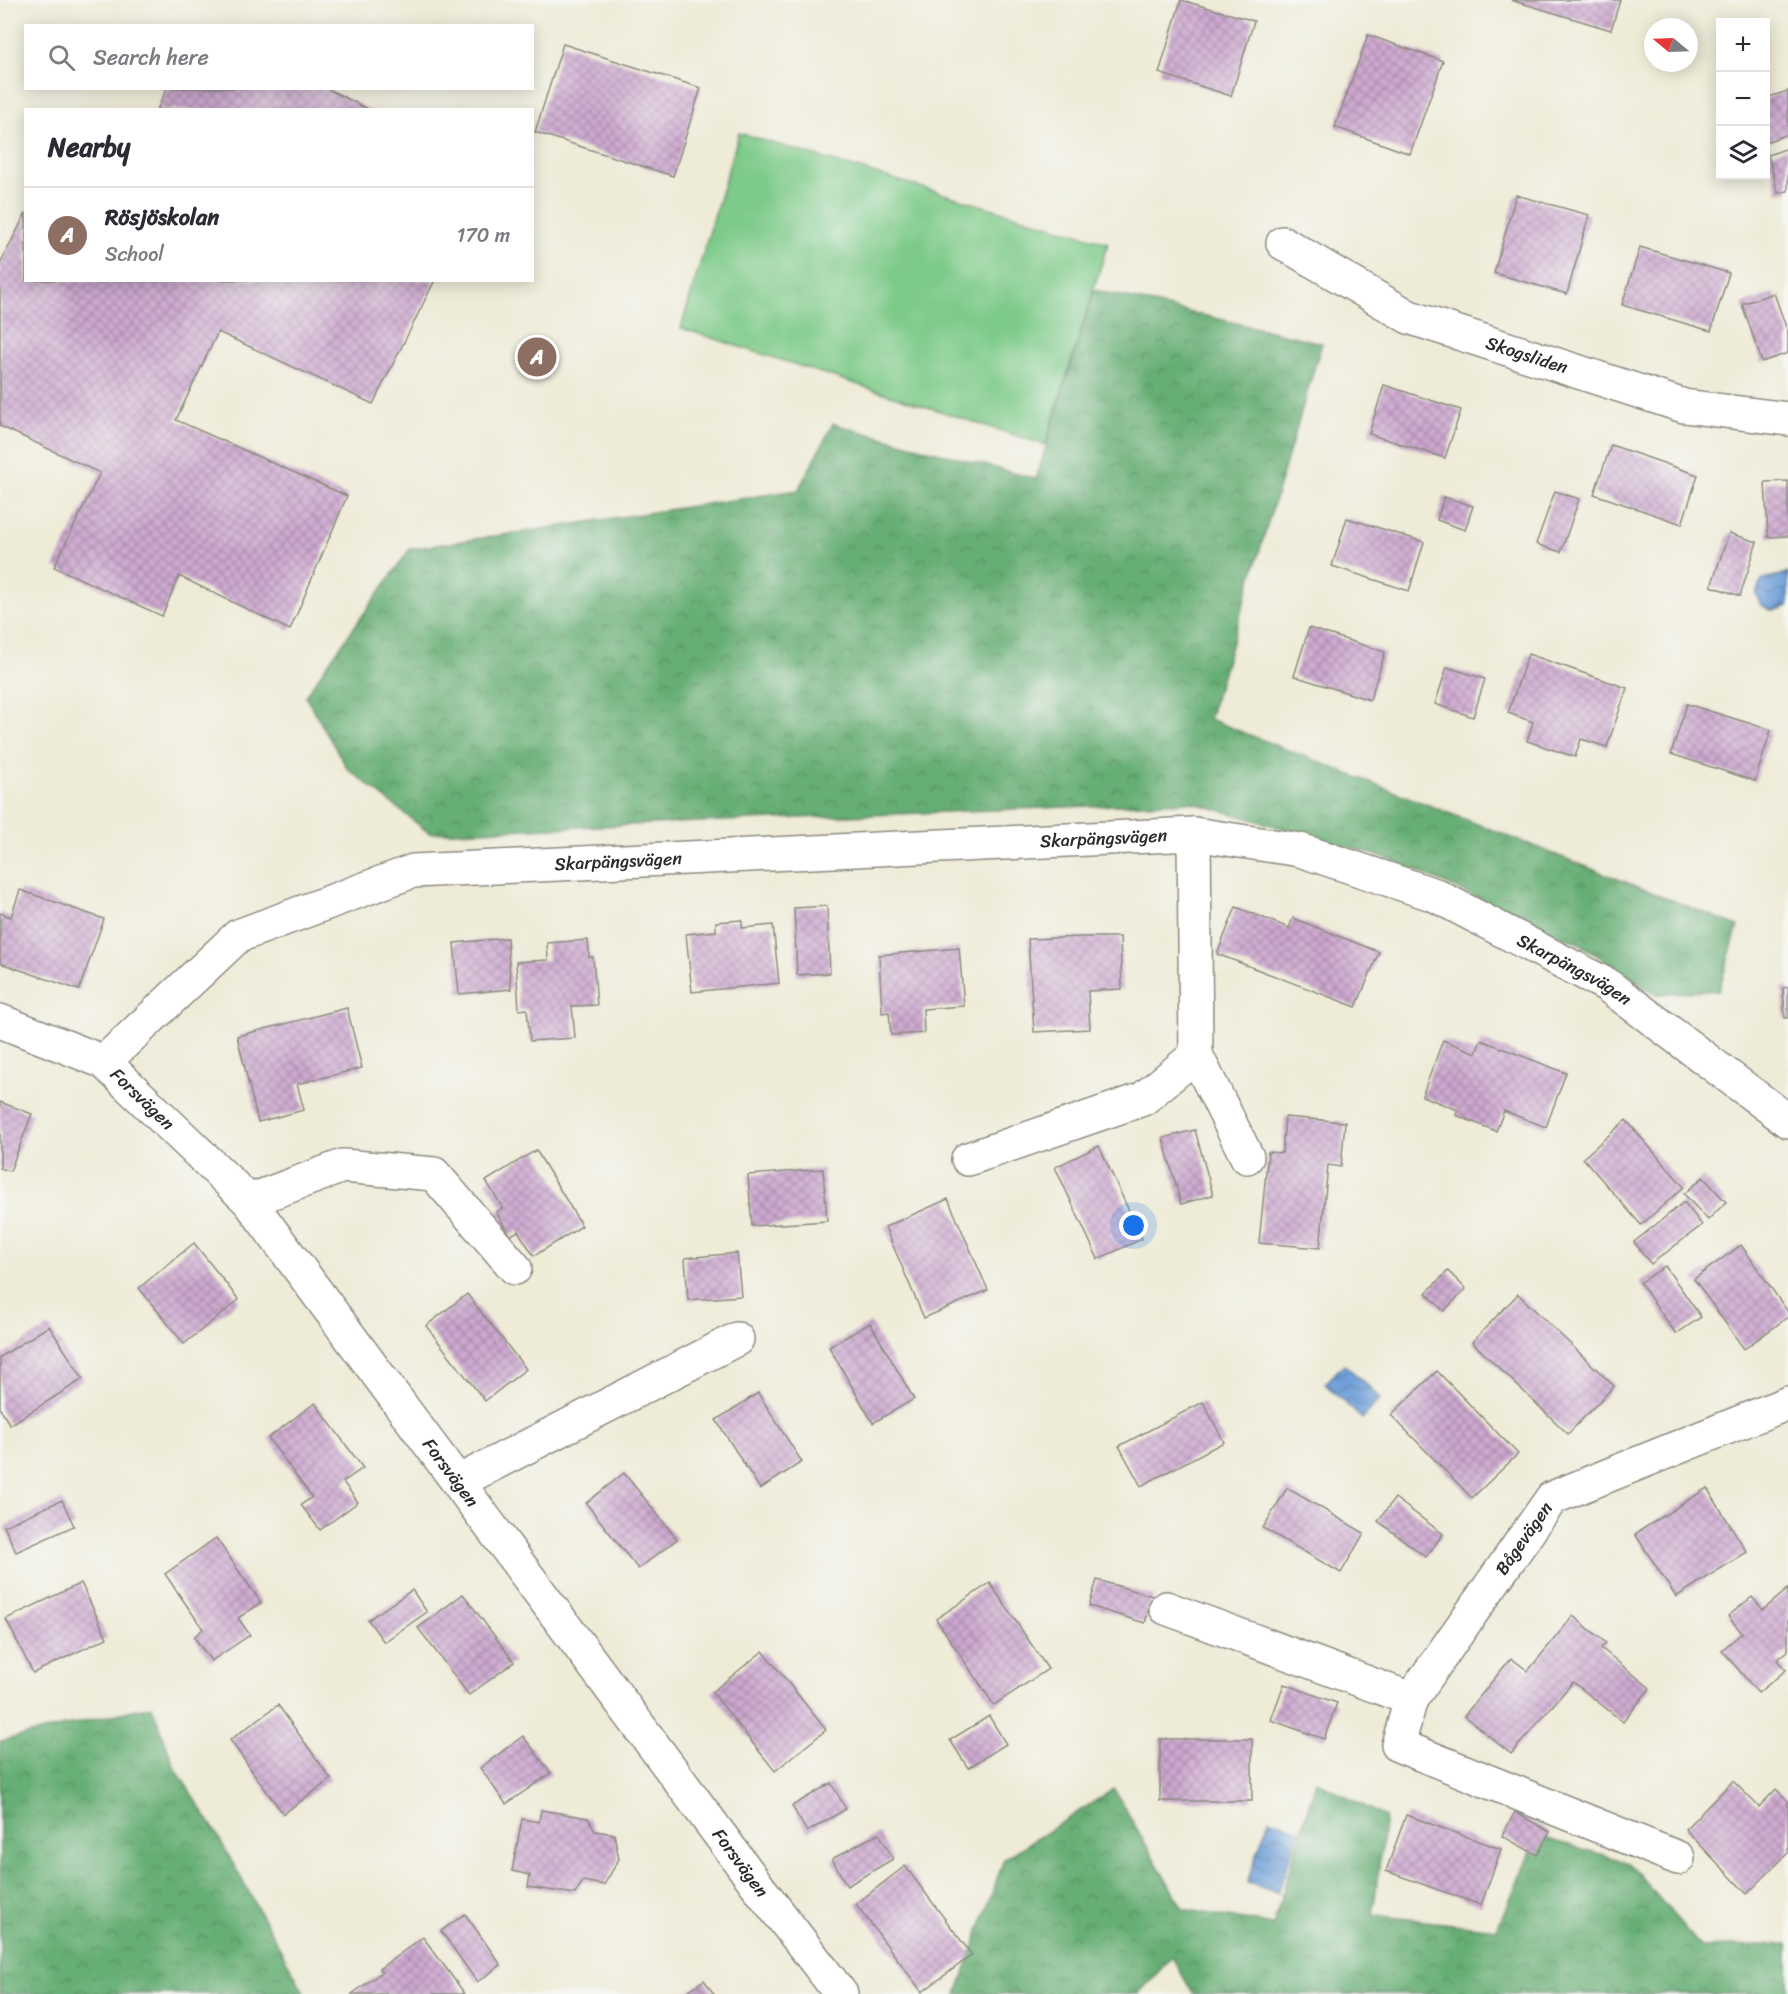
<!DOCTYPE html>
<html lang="en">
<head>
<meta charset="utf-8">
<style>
	:root { --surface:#fff; --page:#f7f7f7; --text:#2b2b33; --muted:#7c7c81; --line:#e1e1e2; --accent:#b5179e }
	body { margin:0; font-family:Sriracha,sans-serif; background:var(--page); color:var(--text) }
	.controls { position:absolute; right:18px; top:18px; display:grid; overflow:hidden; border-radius:0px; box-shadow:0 3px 15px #0003 }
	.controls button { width:54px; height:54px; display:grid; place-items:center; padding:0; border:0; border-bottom:2px solid var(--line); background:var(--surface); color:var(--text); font:30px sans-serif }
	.compass { position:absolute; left:1644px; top:18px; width:54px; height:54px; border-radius:50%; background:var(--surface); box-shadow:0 3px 15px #0003; rotate:289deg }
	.you { position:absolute; left:1134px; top:1226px; width:21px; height:21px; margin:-15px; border:4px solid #fff; border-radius:50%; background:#1a73e8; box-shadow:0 0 0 9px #1a73e833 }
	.badge { display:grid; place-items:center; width:39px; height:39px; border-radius:50%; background:var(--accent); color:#fff; font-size:20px; font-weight:700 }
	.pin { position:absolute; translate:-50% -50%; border:3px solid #fff; box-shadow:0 2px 6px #0006 }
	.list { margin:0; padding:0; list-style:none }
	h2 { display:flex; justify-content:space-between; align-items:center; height:78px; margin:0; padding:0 24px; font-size:26px }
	h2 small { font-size:20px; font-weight:400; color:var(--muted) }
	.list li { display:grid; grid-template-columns:39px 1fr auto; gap:18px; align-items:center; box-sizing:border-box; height:96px; padding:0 24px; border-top:2px solid var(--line) }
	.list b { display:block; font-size:22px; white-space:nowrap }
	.list p { margin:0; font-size:20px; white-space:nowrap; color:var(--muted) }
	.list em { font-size:20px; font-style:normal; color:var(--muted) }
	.icon { flex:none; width:33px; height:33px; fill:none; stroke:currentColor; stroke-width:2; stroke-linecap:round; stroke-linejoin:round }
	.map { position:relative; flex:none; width:1788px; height:1994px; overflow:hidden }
	.search { position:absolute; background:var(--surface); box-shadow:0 3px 15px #0003; left:24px; top:24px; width:510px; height:66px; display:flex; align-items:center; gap:15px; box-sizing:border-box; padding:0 21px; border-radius:0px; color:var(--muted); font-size:22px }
	.panel { position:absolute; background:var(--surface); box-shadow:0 3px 15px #0003; left:24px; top:108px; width:510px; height:174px; border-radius:0px }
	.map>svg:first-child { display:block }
	.green { fill:#7dca89; stroke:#547a5a; stroke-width:1.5 }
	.forest { fill:url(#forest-crowns); stroke:#486c50; stroke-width:1.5 }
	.water { fill:url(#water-waves); stroke:#4c6582; stroke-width:1.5 }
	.building { fill:url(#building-cross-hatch) }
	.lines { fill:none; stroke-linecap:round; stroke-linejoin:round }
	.minor-casing { stroke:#8c8b81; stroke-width:36 }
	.minor { stroke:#fff; stroke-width:33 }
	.labels { text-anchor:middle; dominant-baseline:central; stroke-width:6; stroke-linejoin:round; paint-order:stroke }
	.street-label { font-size:18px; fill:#2b2b2b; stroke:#f6f6f2 }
</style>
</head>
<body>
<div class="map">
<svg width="1788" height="1994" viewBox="0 0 1788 1994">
	<defs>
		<pattern id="forest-crowns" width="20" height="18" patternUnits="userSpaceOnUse" patternTransform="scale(1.5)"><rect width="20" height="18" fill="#66ae75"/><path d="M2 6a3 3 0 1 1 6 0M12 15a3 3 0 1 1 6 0" fill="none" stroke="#548e60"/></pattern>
		<pattern id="water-waves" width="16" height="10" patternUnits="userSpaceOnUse" patternTransform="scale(1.5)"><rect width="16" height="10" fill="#6e9fd8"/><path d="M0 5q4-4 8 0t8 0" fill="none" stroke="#5b82af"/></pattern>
		<pattern id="building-cross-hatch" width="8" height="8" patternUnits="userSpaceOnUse" patternTransform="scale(1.5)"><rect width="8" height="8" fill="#cda9d0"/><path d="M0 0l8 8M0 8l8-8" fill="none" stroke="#a78aa9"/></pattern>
	</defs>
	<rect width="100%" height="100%" fill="#f6f6f2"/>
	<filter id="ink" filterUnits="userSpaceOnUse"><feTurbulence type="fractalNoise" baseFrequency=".0167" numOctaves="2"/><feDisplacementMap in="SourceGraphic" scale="12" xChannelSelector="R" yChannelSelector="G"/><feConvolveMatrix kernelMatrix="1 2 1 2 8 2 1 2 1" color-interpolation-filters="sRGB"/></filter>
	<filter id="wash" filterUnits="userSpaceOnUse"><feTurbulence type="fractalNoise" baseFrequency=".008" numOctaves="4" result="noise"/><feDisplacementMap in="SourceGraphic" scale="24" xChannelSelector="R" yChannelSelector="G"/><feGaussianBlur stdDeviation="1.35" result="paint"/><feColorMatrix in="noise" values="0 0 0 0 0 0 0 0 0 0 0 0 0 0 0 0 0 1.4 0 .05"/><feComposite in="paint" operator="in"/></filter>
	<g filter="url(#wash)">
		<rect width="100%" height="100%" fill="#eeebd7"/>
		<polygon class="green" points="739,133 1108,243 1045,445 681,328"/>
		<g class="forest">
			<polygon points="1094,290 1322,343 1209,719 1738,926 1719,990 1656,994 1580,944 1390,859 1191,802 429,833 347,768 305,696 410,549 798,490 833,424 1036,479"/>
			<polygon points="152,1706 174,1766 215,1831 305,1994 0,1994 0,1741"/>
			<polygon points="1316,1781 1385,1817 1373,1915 1497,1929 1537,1836 1628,1862 1701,1947 1788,1944 1788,1994 1193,1994 1172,1957 1138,1994 957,1994 1004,1859 1114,1789 1183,1909 1273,1925"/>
		</g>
		<g class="water">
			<path d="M 1788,572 L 1788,606 L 1773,611 L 1761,605 L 1756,595 C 1762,569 1771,582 1788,572 Z"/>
			<polygon points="1344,1364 1381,1398 1362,1419 1325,1384"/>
			<polygon points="1269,1819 1299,1830 1278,1893 1247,1883"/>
		</g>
		<g id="blocks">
			<g class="building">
				<polygon points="1181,0 1254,21 1231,96 1159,73"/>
				<polygon points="1511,0 1620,0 1611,30"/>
				<polygon points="1368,35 1443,61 1410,154 1335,127"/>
				<polygon points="563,44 701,88 673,176 535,132"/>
				<polygon points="167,88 326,88 370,110 157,110"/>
				<polygon points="1788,91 1788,134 1766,142 1766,98"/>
				<polygon points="1788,148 1788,191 1778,193 1768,155"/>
				<polygon points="1516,195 1589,215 1567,294 1494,273"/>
				<polygon points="26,213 26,280 435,280 373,404 218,332 176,420 347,496 290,630 179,576 162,616 54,567 100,473 0,426 0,264"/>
				<polygon points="1640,247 1729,273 1711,331 1622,305"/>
				<polygon points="1774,293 1788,333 1788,353 1762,362 1742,304"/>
				<polygon points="1384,385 1461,410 1445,458 1369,434"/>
				<polygon points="1611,445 1698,475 1682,524 1594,494"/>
				<polygon points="1788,481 1788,536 1768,537 1765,482"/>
				<polygon points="1555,491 1579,499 1561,552 1536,544"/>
				<polygon points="1444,497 1473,506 1465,530 1437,520"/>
				<polygon points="1347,518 1424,542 1409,591 1332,566"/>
				<polygon points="1729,533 1757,542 1740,596 1711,586"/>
				<polygon points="1309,628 1385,652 1370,700 1294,676"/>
				<polygon points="1528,654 1627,688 1607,747 1581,739 1575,757 1527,741 1533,722 1508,713"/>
				<polygon points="1447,667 1485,679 1473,717 1435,704"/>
				<polygon points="1687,704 1771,730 1755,781 1671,754"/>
				<polygon points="20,890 104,919 79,990 0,963 0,913 11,917"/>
				<polygon points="827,906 830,973 797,975 794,908"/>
				<polygon points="1236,907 1289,928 1293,918 1379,952 1356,1007 1217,954"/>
				<polygon points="742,920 742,928 773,925 779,983 692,992 686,934 716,931 716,922"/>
				<polygon points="1084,937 1120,937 1122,989 1088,991 1090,1029 1034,1032 1028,939"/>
				<polygon points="507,938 511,989 459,994 454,943"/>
				<polygon points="588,940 589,957 593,957 597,1005 572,1006 575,1038 530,1041 527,1009 519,1010 516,962 548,960 547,943"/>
				<polygon points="959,948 964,1006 923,1009 924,1033 891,1035 889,1012 882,1013 879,955"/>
				<polygon points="1788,987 1788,1018 1785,1018 1783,988"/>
				<polygon points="347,1008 362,1068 297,1084 304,1110 258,1122 237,1036"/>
				<polygon points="1443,1040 1476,1053 1481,1040 1566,1073 1546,1127 1504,1111 1496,1131 1456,1115 1458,1110 1422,1096"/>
				<polygon points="0,1102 32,1114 10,1171 0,1168"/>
				<polygon points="1285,1117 1345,1122 1341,1167 1328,1165 1320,1248 1259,1243 1268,1152 1282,1153"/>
				<polygon points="1626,1120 1684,1187 1641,1225 1583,1158"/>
				<polygon points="1195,1130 1213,1195 1181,1204 1163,1138"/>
				<polygon points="1099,1146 1142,1239 1098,1259 1055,1167"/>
				<polygon points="536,1150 582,1226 534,1256 518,1231 510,1236 496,1212 503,1208 486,1181"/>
				<polygon points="823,1169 827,1221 752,1226 748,1175"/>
				<polygon points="1703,1177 1726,1202 1708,1220 1684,1194"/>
				<polygon points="948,1199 988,1290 924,1318 885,1227"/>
				<polygon points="1684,1202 1702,1225 1651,1264 1634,1242"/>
				<polygon points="194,1243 239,1300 184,1344 139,1288"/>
				<polygon points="1741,1245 1788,1312 1788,1317 1744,1349 1694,1279"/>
				<polygon points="737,1253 741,1296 688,1300 685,1258"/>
				<polygon points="1665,1266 1701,1317 1676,1334 1640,1283"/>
				<polygon points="1448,1271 1466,1289 1444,1311 1426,1293"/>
				<polygon points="467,1294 526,1369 485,1401 426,1326"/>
				<polygon points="1518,1294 1614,1386 1568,1434 1472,1342"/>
				<polygon points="870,1323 914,1399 873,1423 829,1347"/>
				<polygon points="49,1326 83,1379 10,1425 0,1409 0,1357"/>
				<polygon points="1437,1371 1518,1454 1472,1498 1391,1415"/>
				<polygon points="758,1393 802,1462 760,1489 716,1420"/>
				<polygon points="1203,1402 1224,1442 1141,1486 1119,1446"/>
				<polygon points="315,1403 363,1468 343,1482 358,1502 320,1530 301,1505 312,1497 268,1438"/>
				<polygon points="624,1473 677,1539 638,1569 586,1503"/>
				<polygon points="1287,1488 1364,1533 1341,1573 1263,1528"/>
				<polygon points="1707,1488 1747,1552 1676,1597 1635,1534"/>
				<polygon points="1395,1498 1443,1534 1426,1557 1378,1521"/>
				<polygon points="62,1500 74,1526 16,1552 4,1526"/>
				<polygon points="216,1538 261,1603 238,1618 250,1635 211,1661 194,1637 203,1629 165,1574"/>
				<polygon points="1097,1580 1153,1596 1145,1623 1089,1606"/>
				<polygon points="81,1583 107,1638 33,1673 6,1619"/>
				<polygon points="990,1583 1048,1669 994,1705 936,1619"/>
				<polygon points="1788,1589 1788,1651 1777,1660 1786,1670 1758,1693 1722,1650 1742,1633 1728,1616 1752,1597 1763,1610"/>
				<polygon points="412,1590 427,1612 384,1642 368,1620"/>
				<polygon points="463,1594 514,1662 469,1695 418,1628"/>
				<polygon points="1573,1616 1606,1643 1601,1648 1650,1688 1623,1722 1573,1682 1511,1754 1464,1716 1511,1658 1528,1671"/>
				<polygon points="763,1651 826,1730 775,1771 712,1692"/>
				<polygon points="1284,1684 1337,1703 1324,1739 1271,1720"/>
				<polygon points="278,1705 331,1779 283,1814 230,1740"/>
				<polygon points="989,1716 1006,1744 968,1768 950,1740"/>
				<polygon points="523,1736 551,1773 506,1804 480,1768"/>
				<rect x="1160" y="1739" width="92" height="62"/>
				<polygon points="1733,1781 1759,1807 1776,1789 1788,1801 1788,1853 1747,1894 1685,1829"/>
				<polygon points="831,1783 846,1809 807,1832 792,1806"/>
				<polygon points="541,1810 588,1818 595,1831 614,1834 619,1859 604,1885 583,1881 575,1894 528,1887 530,1875 512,1871 522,1819 539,1822"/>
				<polygon points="1515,1812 1550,1832 1537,1855 1502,1836"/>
				<polygon points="1406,1815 1501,1849 1481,1905 1386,1871"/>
				<polygon points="879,1833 893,1859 847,1886 832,1859"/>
				<polygon points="905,1866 972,1955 922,1992 856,1904"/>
				<polygon points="465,1914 501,1965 477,1982 441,1931"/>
				<polygon points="423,1937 465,1994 352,1994 382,1972 379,1969"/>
				<polygon points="704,1980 714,1994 684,1994"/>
			</g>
		</g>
	</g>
	<g filter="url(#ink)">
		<use href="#blocks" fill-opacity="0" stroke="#8c8b81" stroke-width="1.5"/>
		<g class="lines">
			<defs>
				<g id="minor">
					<path id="s1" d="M 1283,243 L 1409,317 L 1684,406 L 1788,419"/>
					<path id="s2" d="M 0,1021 L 104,1062 L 249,1201 L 760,1889 L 841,1994"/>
					<polyline points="1196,1055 1247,1157"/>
					<path id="s3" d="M 104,1062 L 238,936 L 413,871 L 1194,834 L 1300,850 L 1435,895 L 1607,985 L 1788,1121"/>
					<polyline points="968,1159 1143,1099 1196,1055 1194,834"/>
					<polyline points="249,1201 343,1166 434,1174 515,1268"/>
					<polyline points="460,1481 737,1339"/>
					<polyline points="1166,1608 1411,1699"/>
					<path id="s4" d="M 1678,1858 L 1398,1745 L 1411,1699 L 1552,1498 L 1788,1403"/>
				</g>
			</defs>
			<use href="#minor" class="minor-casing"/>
			<use href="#minor" class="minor"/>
		</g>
	</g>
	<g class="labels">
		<g class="street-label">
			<text stroke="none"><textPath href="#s1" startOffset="270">Skogsliden</textPath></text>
			<text stroke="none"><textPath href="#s3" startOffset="1062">Skarpängsvägen</textPath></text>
			<text stroke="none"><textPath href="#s3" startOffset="576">Skarpängsvägen</textPath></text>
			<text stroke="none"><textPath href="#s3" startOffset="1560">Skarpängsvägen</textPath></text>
			<text stroke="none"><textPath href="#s2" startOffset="165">Forsvägen</textPath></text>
			<text stroke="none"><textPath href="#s2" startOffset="651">Forsvägen</textPath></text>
			<text stroke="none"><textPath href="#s4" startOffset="546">Bågevägen</textPath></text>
			<text stroke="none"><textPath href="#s2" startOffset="1137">Forsvägen</textPath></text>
		</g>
	</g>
</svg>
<div class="controls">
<button>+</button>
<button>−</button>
<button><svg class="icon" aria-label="layers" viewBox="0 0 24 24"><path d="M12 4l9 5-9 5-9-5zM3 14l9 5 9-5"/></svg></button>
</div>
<svg class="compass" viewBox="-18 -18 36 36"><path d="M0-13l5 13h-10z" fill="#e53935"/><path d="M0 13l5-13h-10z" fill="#7c7c81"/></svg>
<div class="you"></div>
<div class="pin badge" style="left:537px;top:357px;background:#8d6e63">A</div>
<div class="search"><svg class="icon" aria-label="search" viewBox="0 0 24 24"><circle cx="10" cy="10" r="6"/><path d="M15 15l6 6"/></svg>Search here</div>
<section class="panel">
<h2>Nearby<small></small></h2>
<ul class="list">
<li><span class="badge" style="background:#8d6e63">A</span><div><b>Rösjöskolan</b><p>School</p></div><em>170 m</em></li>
</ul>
</section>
</div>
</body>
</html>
